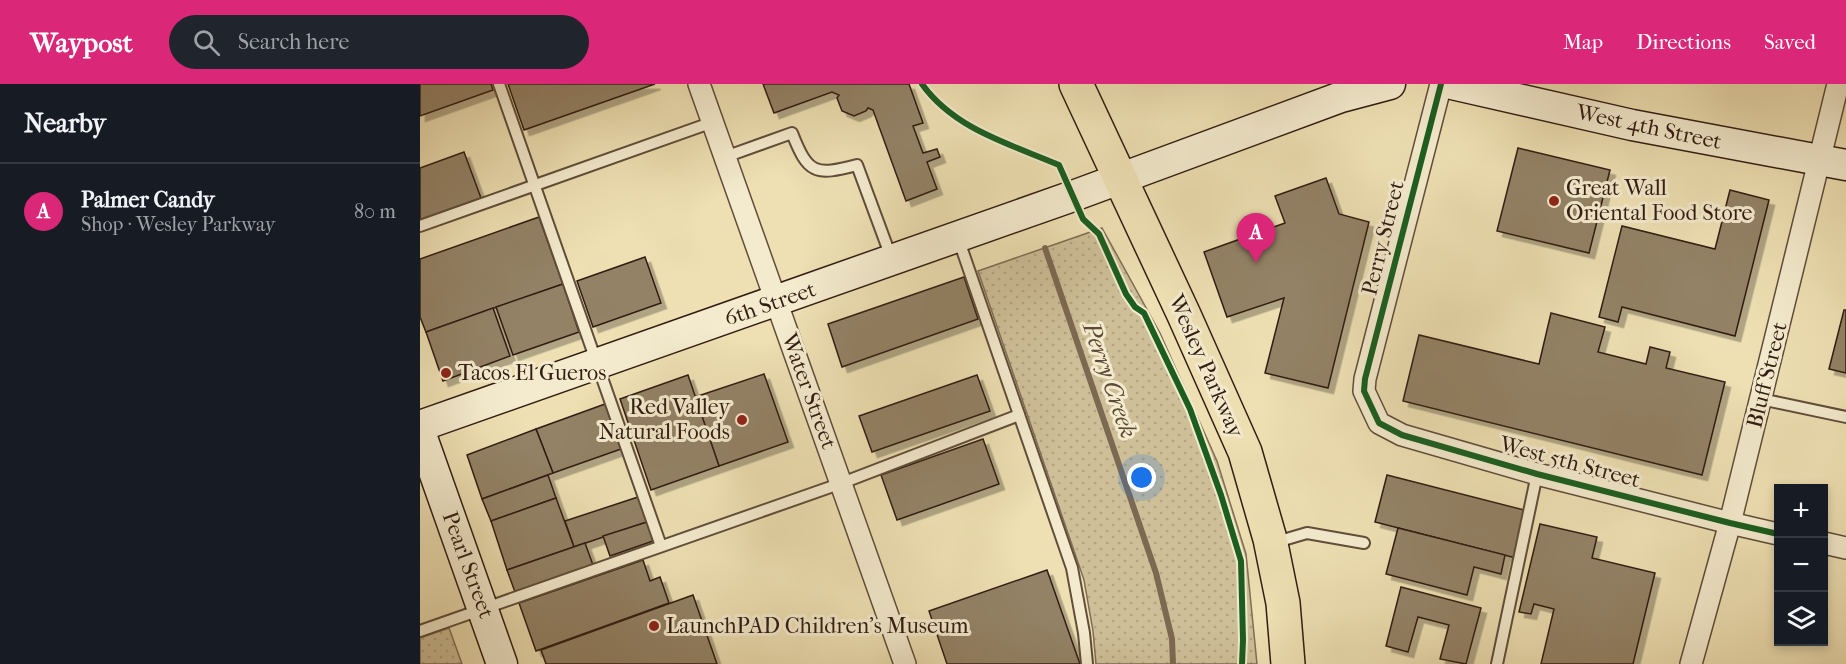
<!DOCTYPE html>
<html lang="en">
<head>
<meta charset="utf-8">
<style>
	:root { --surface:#171b24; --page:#20242c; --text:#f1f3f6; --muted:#9ea1a6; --line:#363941; --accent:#db2777 }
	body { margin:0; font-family:"IM FELL French Canon",serif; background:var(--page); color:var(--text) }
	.controls { position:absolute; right:18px; bottom:18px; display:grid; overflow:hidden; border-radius:0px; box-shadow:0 3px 9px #0003 }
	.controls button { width:54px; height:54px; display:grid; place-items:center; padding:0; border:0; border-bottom:2px solid var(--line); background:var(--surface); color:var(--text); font:30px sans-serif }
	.you { position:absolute; left:722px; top:394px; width:21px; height:21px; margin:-15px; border:4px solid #fff; border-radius:50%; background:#1a73e8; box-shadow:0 0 0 9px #1a73e833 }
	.badge { display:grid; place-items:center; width:39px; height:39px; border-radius:50%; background:var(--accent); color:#fff; font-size:20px; font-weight:700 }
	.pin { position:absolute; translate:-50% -50px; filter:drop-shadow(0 2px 3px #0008) }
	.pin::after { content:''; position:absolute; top:32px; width:21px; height:18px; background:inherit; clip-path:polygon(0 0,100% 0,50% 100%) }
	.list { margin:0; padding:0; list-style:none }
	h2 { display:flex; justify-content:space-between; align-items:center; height:78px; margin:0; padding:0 24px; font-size:26px }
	h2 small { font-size:20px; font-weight:400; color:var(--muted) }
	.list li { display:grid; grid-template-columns:39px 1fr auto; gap:18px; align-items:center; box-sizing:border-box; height:96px; padding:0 24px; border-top:2px solid var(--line) }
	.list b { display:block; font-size:22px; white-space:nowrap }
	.list p { margin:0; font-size:20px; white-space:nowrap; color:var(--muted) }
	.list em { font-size:20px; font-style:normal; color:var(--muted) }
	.icon { flex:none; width:33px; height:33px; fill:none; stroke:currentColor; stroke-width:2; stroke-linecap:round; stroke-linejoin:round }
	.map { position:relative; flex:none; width:1426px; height:580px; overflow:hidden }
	header { display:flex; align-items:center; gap:36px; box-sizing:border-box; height:84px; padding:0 30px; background:var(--accent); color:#fff }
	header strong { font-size:28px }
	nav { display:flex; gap:33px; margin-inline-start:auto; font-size:21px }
	.search { width:420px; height:54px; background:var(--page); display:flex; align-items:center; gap:15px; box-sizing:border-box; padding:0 21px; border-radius:33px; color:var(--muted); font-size:22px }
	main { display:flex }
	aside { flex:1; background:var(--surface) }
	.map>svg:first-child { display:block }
	.green { fill:url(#green-dots); stroke:#806e55; stroke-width:1.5 }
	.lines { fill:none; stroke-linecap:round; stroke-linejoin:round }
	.stream { stroke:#7c6952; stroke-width:6 }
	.building { fill:#938266; stroke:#311c12; stroke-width:1.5; filter:url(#shadow) }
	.lane-casing { stroke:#604d3a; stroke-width:14 }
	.street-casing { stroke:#604d3a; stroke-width:24 }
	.secondary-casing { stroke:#311c12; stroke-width:33 }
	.primary-casing { stroke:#311c12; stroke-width:36 }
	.lane { stroke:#f4ebce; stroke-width:10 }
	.street { stroke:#f4ebce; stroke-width:21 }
	.secondary { stroke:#f4ebce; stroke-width:30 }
	.primary { stroke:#eee0b3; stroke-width:33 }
	.cycleway-casing { stroke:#f4ebce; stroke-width:10 }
	.cycleway { stroke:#1b5e20; stroke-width:6 }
	.poi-dot { fill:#8f2418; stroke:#f4ebce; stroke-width:2 }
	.labels { text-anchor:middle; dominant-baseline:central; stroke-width:6; stroke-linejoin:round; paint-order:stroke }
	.street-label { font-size:22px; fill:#311c12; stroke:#f4ebce }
	.poi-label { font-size:22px; fill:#311c12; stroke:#f4ebce; text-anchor:start }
	.water-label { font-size:24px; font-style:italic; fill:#5d4937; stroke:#f4ebce }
</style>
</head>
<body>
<header>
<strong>Waypost</strong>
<div class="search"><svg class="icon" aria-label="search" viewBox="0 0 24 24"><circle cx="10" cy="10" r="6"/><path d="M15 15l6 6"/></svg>Search here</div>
<nav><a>Map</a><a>Directions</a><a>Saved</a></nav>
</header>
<main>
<aside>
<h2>Nearby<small></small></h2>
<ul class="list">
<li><span class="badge">A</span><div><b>Palmer Candy</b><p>Shop · Wesley Parkway</p></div><em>80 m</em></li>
</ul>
</aside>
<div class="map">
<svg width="1426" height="580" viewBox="0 0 1426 580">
	<defs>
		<pattern id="green-dots" width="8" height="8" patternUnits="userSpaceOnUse" patternTransform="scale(1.5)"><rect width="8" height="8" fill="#cebf98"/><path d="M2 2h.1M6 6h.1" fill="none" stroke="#b1a482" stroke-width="1.8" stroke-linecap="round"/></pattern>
		<filter id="shadow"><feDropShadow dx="5.5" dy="5.5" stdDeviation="0" flood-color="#0004"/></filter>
	</defs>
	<rect width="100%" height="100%" fill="#eee0b3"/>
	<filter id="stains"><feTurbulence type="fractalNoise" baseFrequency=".00333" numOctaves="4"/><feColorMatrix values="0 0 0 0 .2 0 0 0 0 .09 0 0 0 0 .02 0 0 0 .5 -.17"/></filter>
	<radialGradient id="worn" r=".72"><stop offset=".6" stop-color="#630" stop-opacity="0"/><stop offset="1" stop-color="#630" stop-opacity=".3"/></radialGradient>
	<g class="green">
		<polygon points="682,144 740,249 797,377 826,470 837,580 676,580 673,547 664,496 558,187"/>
		<polygon points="29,544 42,580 0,580 0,554"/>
	</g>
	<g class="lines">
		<polyline class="stream" points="625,164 736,489 752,555 753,580"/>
	</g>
	<g class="building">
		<polygon points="0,0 71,0 73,6 0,32"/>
		<polygon points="88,0 235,0 104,46"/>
		<polygon points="343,0 489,0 503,39 493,42 503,69 517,65 520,73 507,78 517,105 486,117 453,26 448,24 446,27 434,32 422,27 417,14 419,11 412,8 354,29"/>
		<polygon points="1098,64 1190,86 1169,169 1077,147"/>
		<polygon points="44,68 61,114 0,136 0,84"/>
		<polygon points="906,94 919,130 949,138 908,304 845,289 864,214 807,233 784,168 865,139 855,112"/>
		<polygon points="1310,106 1349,116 1315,252 1202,223 1198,238 1179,233 1202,142 1295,165"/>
		<polygon points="119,133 143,200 6,248 0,233 0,175"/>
		<polygon points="225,173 241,219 173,243 157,197"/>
		<polygon points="544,193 558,235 422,283 408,240"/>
		<polygon points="143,200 159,248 93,271 76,223"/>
		<polygon points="73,224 90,272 23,297 6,248"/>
		<polygon points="1424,226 1426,226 1426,289 1409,285"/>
		<polygon points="1131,229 1185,243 1178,268 1226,280 1230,263 1250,268 1246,284 1305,298 1282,391 983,317 999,251 1119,280"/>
		<polygon points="344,290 368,358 299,382 275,313"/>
		<polygon points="268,291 299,382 231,406 200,315"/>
		<polygon points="557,291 570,327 452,368 439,332"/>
		<polygon points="185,320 201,365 133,389 116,345"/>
		<polygon points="116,345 133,389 62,415 47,371"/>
		<polygon points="563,355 579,400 477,436 461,391"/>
		<polygon points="128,391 136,414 71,437 62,415"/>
		<polygon points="967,391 1108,427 1096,474 955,438"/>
		<polygon points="218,413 227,438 154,463 145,437"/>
		<polygon points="136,414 154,463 87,486 71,437"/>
		<polygon points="227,438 233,457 190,472 183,452"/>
		<polygon points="1120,440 1177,453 1172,474 1235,489 1213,580 1121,580 1134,525 1114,520 1111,530 1099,528"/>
		<polygon points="978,444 1085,471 1081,490 1054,483 1047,511 966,490"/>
		<polygon points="165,459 173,481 95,508 87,486"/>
		<polygon points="223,476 230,497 240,493 249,519 116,567 99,519"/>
		<polygon points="627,486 660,580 527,580 509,527"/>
		<polygon points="981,503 1061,524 1046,580 1020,575 1029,541 998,533 988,568 966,562"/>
		<polygon points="273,511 297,580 126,580 121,566"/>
	</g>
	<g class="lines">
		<defs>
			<g id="lane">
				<polyline points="79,0 241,462"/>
				<path d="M 305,73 L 372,49 C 388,90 395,92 437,81 L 471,173"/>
				<polyline points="0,142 293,38"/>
				<polyline points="538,154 652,484 664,549 667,580"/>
				<polyline points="1341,315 1426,333"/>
				<polyline points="853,459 887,449 944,459"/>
				<polyline points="0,547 422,399 599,331"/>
				<polyline points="1077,580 1117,390"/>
			</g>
			<g id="street">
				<polyline points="279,0 485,580"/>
				<polyline points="1021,0 945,295 944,307 959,339 982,351 1117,390 1310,439 1358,450"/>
				<polyline points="1404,459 1426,464"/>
				<polyline points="1271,580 1310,439 1418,0"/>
			</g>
			<g id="secondary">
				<polyline points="1032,0 1212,41 1426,81"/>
				<polyline points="0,342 653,112 921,13 970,0"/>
				<polyline points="0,348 82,580"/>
			</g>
			<polyline id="primary" points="656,0 764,231 825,368 850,455 863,519 868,580"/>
		</defs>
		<use href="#lane" class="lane-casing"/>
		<use href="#street" class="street-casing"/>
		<use href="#secondary" class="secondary-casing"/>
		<use href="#primary" class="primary-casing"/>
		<use href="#lane" class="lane"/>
		<use href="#street" class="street"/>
		<use href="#secondary" class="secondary"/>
		<use href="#primary" class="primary"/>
		<defs>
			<g id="cycleway">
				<path d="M 502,0 C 534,45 590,60 639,81 L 663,135 L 679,150 L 706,210 L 715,223 L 724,229 L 770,325 L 801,411 L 821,477 L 823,556 L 822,580"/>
				<polyline points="1021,0 945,295 944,307 959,339 982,351 1117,390 1310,439 1358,450"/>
			</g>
		</defs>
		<use href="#cycleway" class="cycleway-casing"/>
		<use href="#cycleway" class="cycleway"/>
	</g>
	<g class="poi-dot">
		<circle cx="1134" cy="117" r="6"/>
		<circle cx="26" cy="289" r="6"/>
		<circle cx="322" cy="336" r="6"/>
		<circle cx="234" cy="542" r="6"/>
	</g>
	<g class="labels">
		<g class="street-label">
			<text transform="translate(1229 43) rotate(12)">West 4th Street</text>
			<text transform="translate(963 154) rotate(-76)">Perry Street</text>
			<text transform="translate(350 220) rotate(-19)">6th Street</text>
			<text transform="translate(786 282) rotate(66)">Wesley Parkway</text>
			<text transform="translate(1347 291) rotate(-76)">Bluff Street</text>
			<text transform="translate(389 307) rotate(70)">Water Street</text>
			<text transform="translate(1150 378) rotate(15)">West 5th Street</text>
			<text transform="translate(48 481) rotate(70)">Pearl Street</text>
		</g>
		<g class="poi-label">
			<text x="1146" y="104">Great Wall<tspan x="1146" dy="25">Oriental Food Store</tspan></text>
			<text x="38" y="289">Tacos El Gueros</text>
			<text x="310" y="323" text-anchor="end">Red Valley<tspan x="310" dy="25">Natural Foods</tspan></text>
			<text x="246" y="542">LaunchPAD Children's Museum</text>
		</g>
		<g class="water-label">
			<text transform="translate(690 296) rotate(71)">Perry Creek</text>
		</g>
	</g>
	<rect width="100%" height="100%" filter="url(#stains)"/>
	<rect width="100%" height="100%" fill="url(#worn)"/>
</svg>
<div class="controls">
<button>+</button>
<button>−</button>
<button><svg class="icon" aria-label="layers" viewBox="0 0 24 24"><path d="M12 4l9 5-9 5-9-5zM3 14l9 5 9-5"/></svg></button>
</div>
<div class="you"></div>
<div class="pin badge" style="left:836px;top:179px">A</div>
</div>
</main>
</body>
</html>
